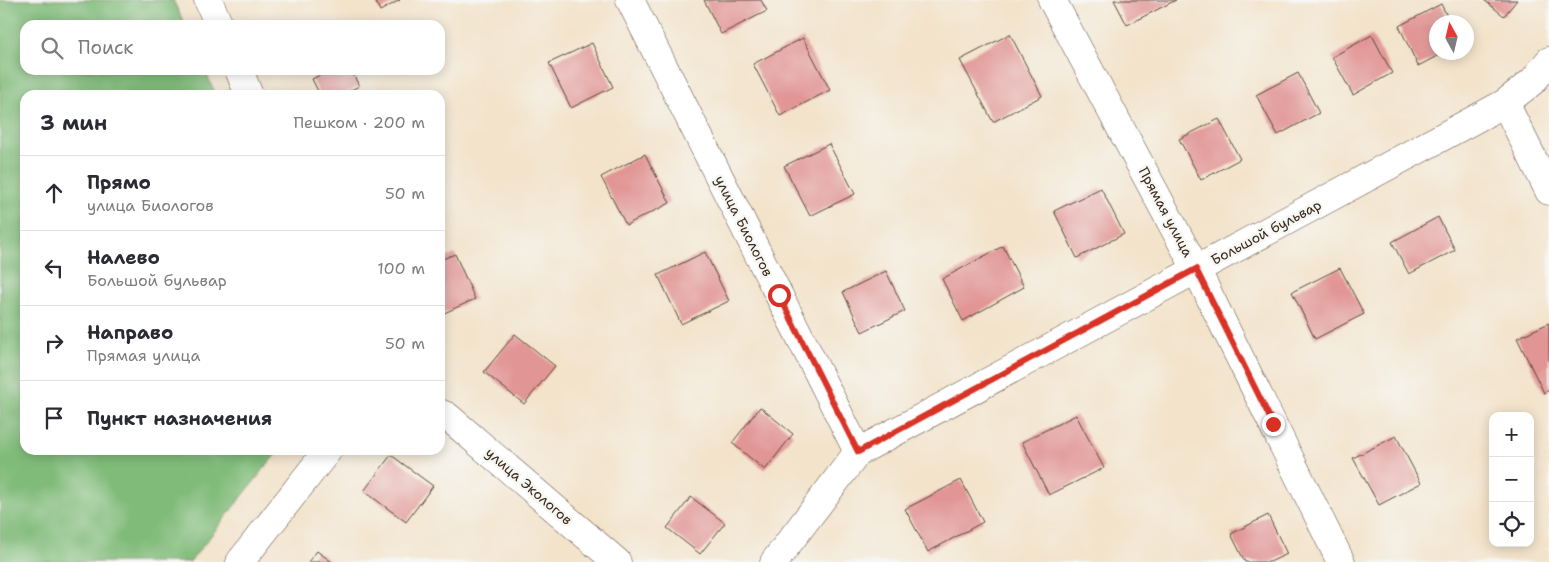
<!DOCTYPE html>
<html lang="ru">
<head>
<meta charset="utf-8">
<style>
	:root { --surface:#fff; --page:#f2f2f3; --text:#2b2b33; --muted:#7c7c81; --line:#e1e1e2 }
	body { margin:0; font-family:"Shantell Sans",sans-serif; background:var(--page); color:var(--text) }
	.controls { position:absolute; right:15px; bottom:15px; display:grid; overflow:hidden; border-radius:10px; box-shadow:0 2px 12px #0003 }
	.controls button { width:45px; height:45px; display:grid; place-items:center; padding:0; border:0; border-bottom:1px solid var(--line); background:var(--surface); color:var(--text); font:25px sans-serif }
	.compass { position:absolute; left:1429px; top:15px; width:45px; height:45px; border-radius:50%; background:var(--surface); box-shadow:0 2px 12px #0003; rotate:352deg }
	.stop { position:absolute; width:15px; height:15px; margin:-11px; border:4px solid #d93025; border-radius:50%; background:#fff }
	.stop.end { background:#d93025; border-color:#fff; box-shadow:0 1px 5px #0008 }
	.list { margin:0; padding:0; list-style:none }
	h2 { display:flex; justify-content:space-between; align-items:center; height:65px; margin:0; padding:0 20px; font-size:21px }
	h2 small { font-size:16px; font-weight:400; color:var(--muted) }
	.list li { display:grid; grid-template-columns:32px 1fr auto; gap:15px; align-items:center; box-sizing:border-box; height:75px; padding:0 20px; border-top:1px solid var(--line) }
	.list b { display:block; font-size:19px; white-space:nowrap }
	.list p { margin:0; font-size:16px; white-space:nowrap; color:var(--muted) }
	.list em { font-size:16px; font-style:normal; color:var(--muted) }
	.icon { flex:none; width:28px; height:28px; fill:none; stroke:currentColor; stroke-width:2; stroke-linecap:round; stroke-linejoin:round }
	.map { position:relative; flex:none; width:1549px; height:562px; overflow:hidden }
	.search { position:absolute; background:var(--surface); box-shadow:0 2px 12px #0003; left:20px; top:20px; width:425px; height:55px; display:flex; align-items:center; gap:12px; box-sizing:border-box; padding:0 18px; border-radius:15px; color:var(--muted); font-size:19px }
	.panel { position:absolute; background:var(--surface); box-shadow:0 2px 12px #0003; left:20px; top:90px; width:425px; height:365px; border-radius:15px }
	.map>svg:first-child { display:block }
	.forest { fill:#80bb79; stroke:#5e724c }
	.building { fill:#e19695 }
	.lines { fill:none; stroke-linecap:round; stroke-linejoin:round }
	.minor-casing { stroke:#574638; stroke-width:29 }
	.minor { stroke:#fff; stroke-width:28 }
	.route { stroke:#d93025; stroke-width:6 }
	.labels { text-anchor:middle; dominant-baseline:central; stroke-width:5; stroke-linejoin:round; paint-order:stroke }
	.street-label { font-size:14px; fill:#3b2a1e; stroke:#f6f6f2 }
</style>
</head>
<body>
<div class="map">
<svg width="1549" height="562" viewBox="0 0 1549 562">
	<rect width="100%" height="100%" fill="#f6f6f2"/>
	<filter id="ink" filterUnits="userSpaceOnUse"><feTurbulence type="fractalNoise" baseFrequency=".02" numOctaves="2"/><feDisplacementMap in="SourceGraphic" scale="10" xChannelSelector="R" yChannelSelector="G"/><feConvolveMatrix kernelMatrix="1 2 1 2 8 2 1 2 1" color-interpolation-filters="sRGB"/></filter>
	<filter id="wash" filterUnits="userSpaceOnUse"><feTurbulence type="fractalNoise" baseFrequency=".0096" numOctaves="4" result="noise"/><feDisplacementMap in="SourceGraphic" scale="20" xChannelSelector="R" yChannelSelector="G"/><feGaussianBlur stdDeviation="1.12" result="paint"/><feColorMatrix in="noise" values="0 0 0 0 0 0 0 0 0 0 0 0 0 0 0 0 0 1.4 0 .05"/><feComposite in="paint" operator="in"/></filter>
	<g filter="url(#wash)">
		<rect width="100%" height="100%" fill="#f3e3cb"/>
		<polygon class="forest" points="0,0 173,0 185,25 25,25 25,70 205,70 216,95 25,95 25,450 279,450 190,562 0,562"/>
		<g id="blocks">
			<g class="building">
				<polygon points="375,0 400,0 380,11"/>
				<polygon points="704,0 761,0 767,11 721,34"/>
				<polygon points="1114,0 1176,0 1127,25"/>
				<polygon points="1484,0 1517,0 1504,16"/>
				<polygon points="1441,4 1450,22 1436,22 1436,52 1445,52 1418,66 1399,26"/>
				<polygon points="1010,34 1042,96 993,122 960,60"/>
				<polygon points="1372,35 1392,73 1353,95 1332,57"/>
				<polygon points="803,38 830,90 780,116 753,64"/>
				<polygon points="592,43 613,87 571,108 549,63"/>
				<polygon points="330,70 351,70 359,86 342,95 320,95 312,79"/>
				<polygon points="1298,73 1319,113 1278,135 1256,95"/>
				<polygon points="1219,119 1240,159 1201,180 1179,139"/>
				<polygon points="829,144 855,194 810,216 784,166"/>
				<polygon points="645,154 670,203 626,225 601,177"/>
				<polygon points="1101,188 1124,234 1077,258 1054,211"/>
				<polygon points="1438,217 1455,250 1409,274 1392,242"/>
				<polygon points="1003,246 1024,287 963,321 942,279"/>
				<polygon points="705,252 729,301 681,324 658,275"/>
				<polygon points="455,254 475,299 440,315 440,260"/>
				<polygon points="1340,268 1364,314 1315,339 1292,292"/>
				<polygon points="886,271 905,311 862,332 843,292"/>
				<polygon points="1549,323 1549,390 1544,393 1517,338"/>
				<polygon points="515,334 555,366 524,404 484,372"/>
				<polygon points="760,407 793,434 765,470 732,443"/>
				<polygon points="1076,415 1104,468 1049,495 1022,442"/>
				<polygon points="1396,436 1421,483 1379,505 1353,458"/>
				<polygon points="391,455 433,486 406,522 364,491"/>
				<polygon points="961,480 983,522 928,552 905,509"/>
				<polygon points="691,497 725,523 700,554 667,528"/>
				<polygon points="1268,515 1287,554 1270,562 1245,562 1231,534"/>
				<polygon points="317,551 332,562 308,562"/>
			</g>
		</g>
	</g>
	<g filter="url(#ink)">
		<use href="#blocks" fill-opacity="0" stroke="#574638" stroke-width="1"/>
		<g class="lines">
			<defs>
				<g id="minor">
					<polyline points="208,0 219,25"/>
					<polyline points="630,0 858,452"/>
					<polyline points="1052,0 1196,269 1341,562"/>
					<polyline points="239,70 249,95"/>
					<polyline points="1505,103 1549,191"/>
					<polyline points="440,413 447,416 617,562"/>
					<polyline points="240,562 328,450"/>
					<polyline points="774,562 858,452 1505,103 1533,81 1549,61"/>
				</g>
			</defs>
			<use href="#minor" class="minor-casing"/>
			<use href="#minor" class="minor"/>
		</g>
	</g>
	<g class="lines" filter="url(#ink)">
		<polyline class="route" points="779,295 858,452 1196,269 1273,424"/>
	</g>
	<g class="labels">
		<g class="street-label">
			<text transform="translate(1166 212) rotate(62)">Прямая улица</text>
			<text transform="translate(744 226) rotate(63)">улица Биологов</text>
			<text transform="translate(1266 232) rotate(-28)">Большой бульвар</text>
			<text transform="translate(529 486) rotate(41)">улица Экологов</text>
		</g>
	</g>
</svg>
<div class="controls">
<button>+</button>
<button>−</button>
<button><svg class="icon" aria-label="locate" viewBox="0 0 24 24"><circle cx="12" cy="12" r="6"/><path d="M12 2v4M12 18v4M2 12h4M18 12h4"/></svg></button>
</div>
<svg class="compass" viewBox="-18 -18 36 36"><path d="M0-13l5 13h-10z" fill="#e53935"/><path d="M0 13l5-13h-10z" fill="#7c7c81"/></svg>
<div class="stop" style="left:779px;top:295px"></div>
<div class="stop end" style="left:1273px;top:424px"></div>
<div class="search"><svg class="icon" aria-label="search" viewBox="0 0 24 24"><circle cx="10" cy="10" r="6"/><path d="M15 15l6 6"/></svg>Поиск</div>
<section class="panel">
<h2>3 мин<small>Пешком · 200 m</small></h2>
<ul class="list">
<li><svg class="icon" aria-label="ahead" viewBox="0 0 24 24"><path d="M12 20V5M6 11l6-6 6 6"/></svg><div><b>Прямо</b><p>улица Биологов</p></div><em>50 m</em></li>
<li><svg class="icon" aria-label="left" viewBox="0 0 24 24"><path d="M17 20v-9H6M10 6l-5 5 5 5"/></svg><div><b>Налево</b><p>Большой бульвар</p></div><em>100 m</em></li>
<li><svg class="icon" aria-label="right" viewBox="0 0 24 24"><path d="M7 20v-9h11M14 6l5 5-5 5"/></svg><div><b>Направо</b><p>Прямая улица</p></div><em>50 m</em></li>
<li><svg class="icon" aria-label="arrive" viewBox="0 0 24 24"><path d="M6 21V4h12l-3 4 3 4H6"/></svg><div><b>Пункт назначения</b></div></li>
</ul>
</section>
</div>
</body>
</html>
